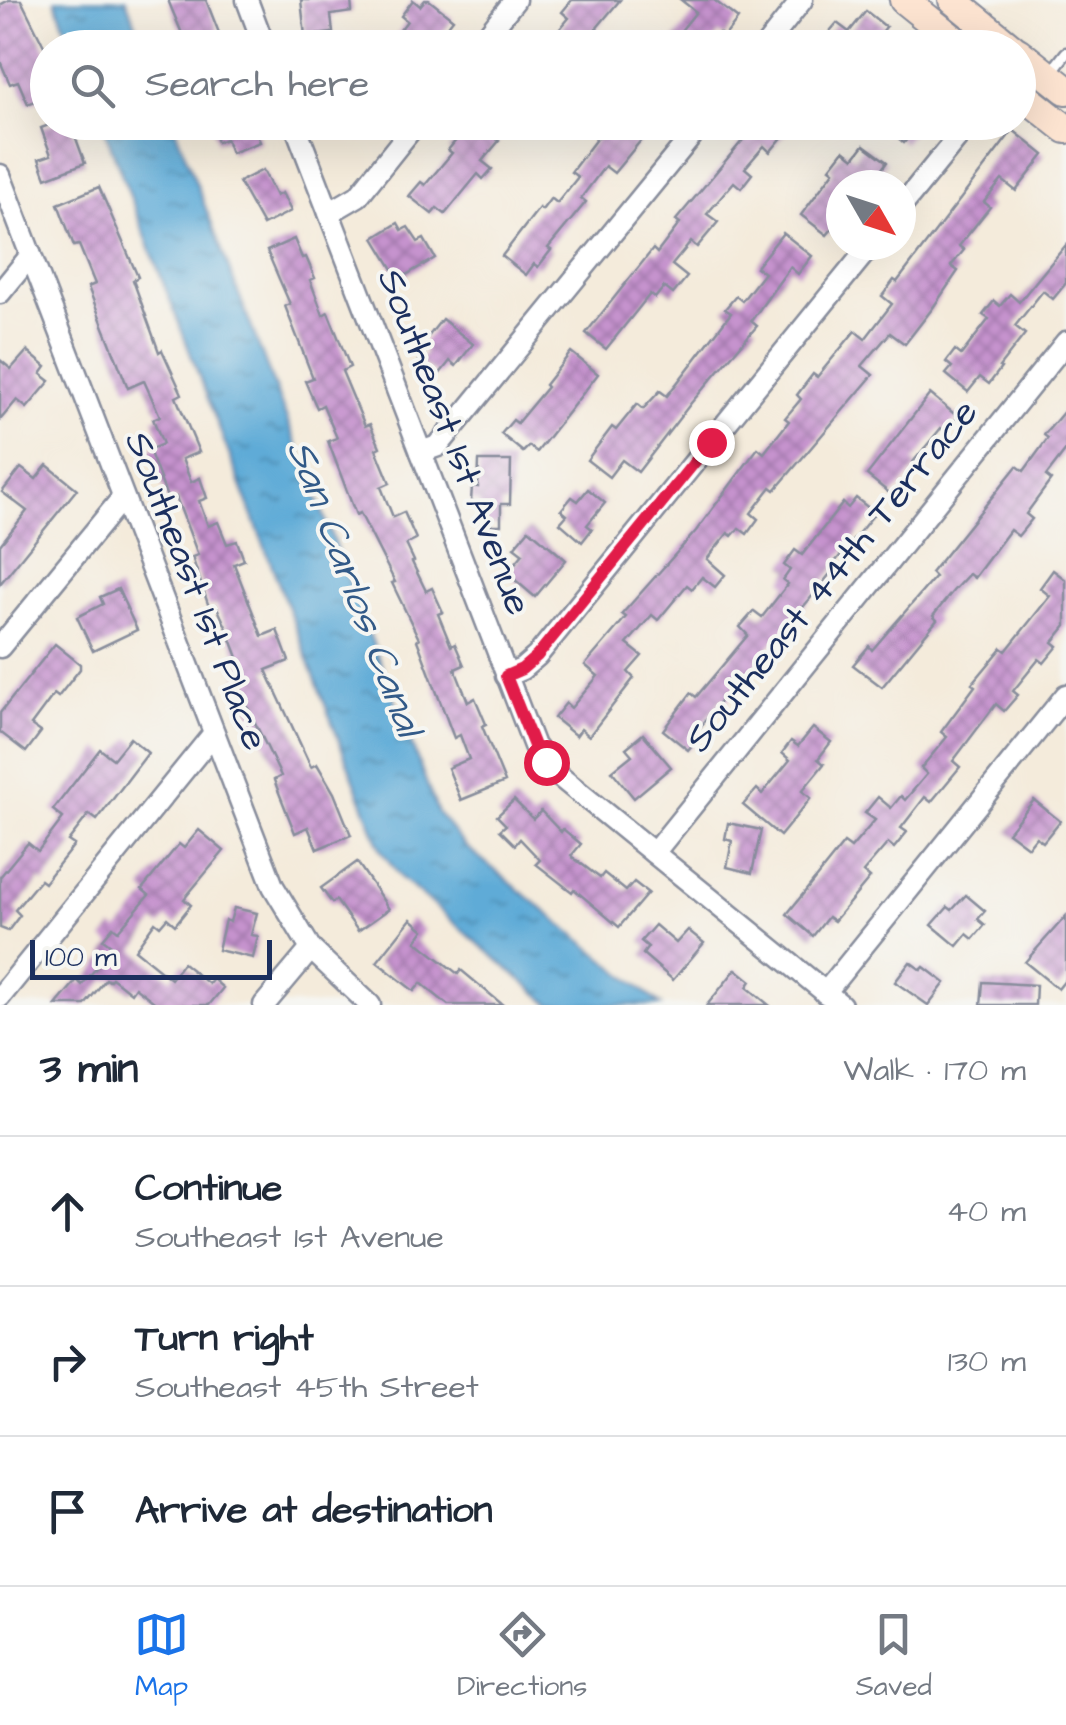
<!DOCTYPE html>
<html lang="en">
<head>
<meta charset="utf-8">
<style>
	:root { --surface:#fff; --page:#f6f6f7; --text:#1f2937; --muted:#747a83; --line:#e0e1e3; --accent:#1a73e8 }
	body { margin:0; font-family:"Architects Daughter",sans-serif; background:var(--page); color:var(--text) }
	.compass { position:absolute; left:826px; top:170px; width:90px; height:90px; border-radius:50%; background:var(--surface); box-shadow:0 10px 40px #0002; rotate:129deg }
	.scale { position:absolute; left:30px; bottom:25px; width:242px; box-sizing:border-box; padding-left:10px; border:5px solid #1b2f5e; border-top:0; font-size:28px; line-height:35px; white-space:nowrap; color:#1b2f5e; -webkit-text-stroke:8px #f6f6f2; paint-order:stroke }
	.stop { position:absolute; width:30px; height:30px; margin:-22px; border:8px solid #e11d48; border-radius:50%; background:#fff }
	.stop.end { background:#e11d48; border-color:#fff; box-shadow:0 2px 10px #0008 }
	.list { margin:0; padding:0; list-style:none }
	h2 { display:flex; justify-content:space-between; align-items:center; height:130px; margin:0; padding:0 40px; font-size:42px }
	h2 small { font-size:32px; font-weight:400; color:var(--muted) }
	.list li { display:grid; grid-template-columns:65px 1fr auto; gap:30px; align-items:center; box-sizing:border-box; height:150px; padding:0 40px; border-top:2px solid var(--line) }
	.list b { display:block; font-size:38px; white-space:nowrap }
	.list p { margin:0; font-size:32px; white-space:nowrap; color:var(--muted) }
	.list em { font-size:32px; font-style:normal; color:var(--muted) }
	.icon { flex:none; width:55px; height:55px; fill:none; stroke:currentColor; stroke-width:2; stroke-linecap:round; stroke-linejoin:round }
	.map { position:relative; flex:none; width:1066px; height:1005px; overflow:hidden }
	.search { position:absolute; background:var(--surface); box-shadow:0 10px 40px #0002; left:30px; right:30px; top:30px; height:110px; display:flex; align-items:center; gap:25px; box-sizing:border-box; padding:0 35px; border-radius:55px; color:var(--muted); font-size:38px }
	.sheet { height:580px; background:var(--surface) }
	nav { display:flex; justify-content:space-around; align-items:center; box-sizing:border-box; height:140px; border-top:2px solid var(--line); background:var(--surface); font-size:28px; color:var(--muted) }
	nav a { display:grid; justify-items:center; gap:5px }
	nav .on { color:var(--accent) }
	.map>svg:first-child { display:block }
	.water { fill:url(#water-ripples); stroke:#3c6d9a; stroke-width:2.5 }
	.building { fill:url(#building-cross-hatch) }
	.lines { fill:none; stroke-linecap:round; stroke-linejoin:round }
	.lane-casing { stroke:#888d9c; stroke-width:15 }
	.street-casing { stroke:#888d9c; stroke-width:25 }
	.secondary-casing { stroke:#888d9c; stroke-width:32 }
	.lane { stroke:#fff; stroke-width:10 }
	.street { stroke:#fff; stroke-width:20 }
	.secondary { stroke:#fde4d1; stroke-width:28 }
	.route { stroke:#e11d48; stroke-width:12 }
	.labels { text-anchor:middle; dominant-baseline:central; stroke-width:8; stroke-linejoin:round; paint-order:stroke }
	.street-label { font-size:38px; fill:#1b2f5e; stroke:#f6f6f2 }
	.water-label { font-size:40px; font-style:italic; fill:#325a88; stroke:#f6f6f2 }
</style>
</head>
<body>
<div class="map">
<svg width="1066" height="1005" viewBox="0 0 1066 1005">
	<defs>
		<pattern id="water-ripples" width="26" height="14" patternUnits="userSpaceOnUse" patternTransform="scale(2.5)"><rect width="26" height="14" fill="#5eabd7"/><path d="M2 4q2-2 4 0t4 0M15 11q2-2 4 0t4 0" fill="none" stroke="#4d8cb2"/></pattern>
		<pattern id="building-cross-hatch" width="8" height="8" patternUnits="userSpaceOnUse" patternTransform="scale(2.5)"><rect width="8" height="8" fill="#c693ce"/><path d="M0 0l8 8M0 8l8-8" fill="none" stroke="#a078aa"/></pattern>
	</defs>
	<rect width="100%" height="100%" fill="#f6f6f2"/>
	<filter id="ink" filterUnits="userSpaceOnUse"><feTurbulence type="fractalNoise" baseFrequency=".01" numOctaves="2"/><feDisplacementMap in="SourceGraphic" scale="20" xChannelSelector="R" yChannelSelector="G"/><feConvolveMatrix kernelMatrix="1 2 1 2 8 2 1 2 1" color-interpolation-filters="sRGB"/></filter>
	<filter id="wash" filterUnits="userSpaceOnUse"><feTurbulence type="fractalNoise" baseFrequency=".0048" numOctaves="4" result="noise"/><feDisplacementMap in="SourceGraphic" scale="40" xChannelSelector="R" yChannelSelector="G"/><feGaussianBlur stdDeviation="2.25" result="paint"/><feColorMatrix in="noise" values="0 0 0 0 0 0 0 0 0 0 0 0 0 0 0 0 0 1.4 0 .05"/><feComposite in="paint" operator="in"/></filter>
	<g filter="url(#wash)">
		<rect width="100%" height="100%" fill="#f4ebdb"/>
		<g class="water">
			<polygon points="55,0 126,0 145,47 73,47"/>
			<polygon points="102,123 173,123 438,813 464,845 661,1005 551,1005 401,878 381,850"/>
		</g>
		<g id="blocks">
			<g class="building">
				<polygon points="9,0 21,0 48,54 48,96 28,104 18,81 10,84 0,61 0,5"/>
				<polygon points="168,0 206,0 225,48 188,48"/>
				<polygon points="301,0 351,0 352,12 331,15 333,33 305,36"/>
				<polygon points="413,0 420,6 425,0 429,0 453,19 430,48 386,48 407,21 401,16"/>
				<polygon points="572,0 620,0 590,36 587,33 575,48 544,48 569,18 562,12"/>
				<polygon points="681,0 714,0 738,19 724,37 719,33 708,48 667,48 696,12"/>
				<polygon points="866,11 886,27 870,48 836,48 824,38 837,23 849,32"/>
				<polygon points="57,122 70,122 85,163 46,178 39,159 51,155 41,128"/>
				<polygon points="225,122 244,122 246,130 254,127 260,142 231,153 226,139 217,142 212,128"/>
				<polygon points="471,122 490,122 498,129 493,136 499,141 482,161 492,169 483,179 478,174 445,214 437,208 432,214 409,196 421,182 425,185 452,153 448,150"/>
				<polygon points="609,122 656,122 614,173 605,166 581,198 586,202 548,248 551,250 538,267 534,264 526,275 502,256 539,208 542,210 551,198 557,203 578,177 571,172"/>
				<polygon points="758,122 795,122 770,152 764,146 745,168 752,174 741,188 734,182 707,214 718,222 697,247 691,242 672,265 687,277 673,294 664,287 655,298 650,294 606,349 586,333 653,249 657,253 680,223 676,220"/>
				<polygon points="896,122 921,122 904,143 890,131"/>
				<polygon points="1013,130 1044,155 1016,191 1002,180 984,202 990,207 959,246 964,250 951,266 958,271 932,309 905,344 890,333 862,366 873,375 775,490 771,487 751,513 758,519 747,534 739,528 732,536 728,533 707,559 725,575 715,587 702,577 692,589 687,585 658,620 652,615 627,644 642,656 628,672 634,678 589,736 581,729 576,736 554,718 566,703 571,708 598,676 585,665 626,617 622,614 696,531 758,448 764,453 789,421 785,418 801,399 797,395 813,374 817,377 855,331 865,339 892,304 882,296 894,280 897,282"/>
				<polygon points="864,145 887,162 870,185 841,185 841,218 827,235 801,215 834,171 830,168 844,150 854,158"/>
				<polygon points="263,170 276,196 282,193 291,211 263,225 239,182"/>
				<polygon points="99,187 138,277 133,280 159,352 162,350 182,394 176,397 199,452 182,459 191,482 200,478 207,498 199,501 208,526 218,522 227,544 237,541 244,560 234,564 262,636 277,630 289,661 266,670 311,767 317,764 334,793 351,835 317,849 308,827 295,833 274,780 281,776 246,704 237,675 242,673 242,668 228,631 216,605 209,607 192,557 198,555 176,497 168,500 149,450 163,444 153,419 160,416 144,381 128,388 88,287 95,284 79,245 74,246 58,204"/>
				<polygon points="398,223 402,230 408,227 418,242 424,239 435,258 399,279 374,238"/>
				<polygon points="783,233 812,256 798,274 790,267 751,321 757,326 691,403 638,472 622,460 609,477 587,460 612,427 616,430 637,404 643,409 660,391 667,396 731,313 725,309 736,296 742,301 764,273 756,267"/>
				<polygon points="294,239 302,258 306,257 315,278 310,280 323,315 328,312 350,367 342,371 365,426 370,424 380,447 376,449 390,483 381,487 393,517 404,512 416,539 406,544 414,561 412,562 426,591 432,588 443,612 438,614 451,646 455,644 464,665 455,669 468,702 475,698 486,724 482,726 505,782 461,800 448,768 469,759 460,735 454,738 417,640 419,639 392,583 395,582 360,513 356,515 328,441 337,438 323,405 317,408 305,381 313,378 285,306 290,304 267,251"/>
				<polygon points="1066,245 1066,283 1053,299 1043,291 1015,326 1025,334 999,367 1001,368 989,384 980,377 968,392 946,374 952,367 946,362 955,350 961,355 989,319 983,315 994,301 1000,306 1010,294 1019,302"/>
				<polygon points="442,319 473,344 456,366 450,361 438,376 419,361 426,352 420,347"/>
				<polygon points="27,351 46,367 41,374 50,381 27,408 17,400 0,420 0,360 11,369"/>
				<polygon points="571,352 598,374 537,452 529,446 523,452 501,434 513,420 517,423 547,387 545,385"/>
				<polygon points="930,394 958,417 945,432 941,428 913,462 918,466 893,496 867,475"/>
				<polygon points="1066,409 1066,450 1046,476 1051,480 1026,514 1032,519 1018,536 1010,530 974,578 969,574 953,591 933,616 937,620 882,687 853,665 869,646 872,650 935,577 931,573 1017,466 1024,471 1048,438 1044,435"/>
				<polygon points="479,461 511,461 510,504 501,504 501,525 479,525 479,502 471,502 472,486 478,487"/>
				<polygon points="47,465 77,489 0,584 0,545 27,511 2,492 21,468 36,479"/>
				<polygon points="588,489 605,503 587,525 592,529 582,542 560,523 567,515 561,510 572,497 578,501"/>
				<polygon points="856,498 875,513 835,562 838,564 809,600 756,662 758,664 727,701 723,698 698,730 702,733 688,750 663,730 691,693 696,697 748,635 740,627 754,611 762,617 788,584 783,580 790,570 784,565 795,550 802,555 843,503 848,508"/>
				<polygon points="529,529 566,560 535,597 507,573 523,554 514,547"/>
				<polygon points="1053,570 1066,580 1066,626 1053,642 1058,646 1044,663 1039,659 1013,691 1018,695 1004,711 996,704 953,761 960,767 931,802 925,797 901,828 907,832 894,848 888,843 863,872 870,878 834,921 828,917 813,936 787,914 844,843 851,848 875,820 865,813 878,797 891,808 901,796 905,800 927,774 921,768 947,737 941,732 975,686 972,684 1002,648 1006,651 1050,596 1040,588"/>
				<polygon points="118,589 137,630 93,651 77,617 103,604 100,597"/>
				<polygon points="55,644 80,664 80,669 58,697 54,694 31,725 41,732 26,752 0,732 0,713"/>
				<polygon points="813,728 831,742 818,759 824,764 802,791 811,798 780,836 743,805 757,789 762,794 790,760 782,753 791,741 798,746"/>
				<polygon points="643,734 671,767 634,798 612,771 632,755 626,748"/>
				<polygon points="130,738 148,753 97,820 89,814 68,841 74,845 44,883 40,880 15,910 20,915 8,931 0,928 0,877 28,843 38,851 63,818 53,810 100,749 113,759"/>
				<polygon points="514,800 533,819 541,811 561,832 563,829 581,844 571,856 600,878 604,873 626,891 634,882 648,893 619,927 574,889 572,892 536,864 540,860 520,839 515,845 500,830 506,825 497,816"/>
				<polygon points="1034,800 1060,821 1043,842 1036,837 1028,847 1008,832"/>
				<polygon points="728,823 761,830 752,873 727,867 732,841 725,839"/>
				<polygon points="199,830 224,851 184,899 191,905 175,925 167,918 160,926 155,922 135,950 171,979 183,963 209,984 213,979 223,988 209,1005 158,1005 135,987 131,993 112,978 109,981 106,979 85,1005 56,1005 77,980 82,985 106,956 104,954 111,945 103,939 113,927 118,931 149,895 142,889 179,844 184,848"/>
				<polygon points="357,862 389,909 358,931 336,900 332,903 321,888"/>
				<polygon points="966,895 985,911 978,919 985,925 973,939 967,934 957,946 932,925 948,907 952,910"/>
				<polygon points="234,908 257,913 251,935 258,936 253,958 218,950 225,920 230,922"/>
				<polygon points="1066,916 1066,979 1058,989 1025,962"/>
				<polygon points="411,919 424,930 416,941 458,974 461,970 503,1005 448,1005 421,983 414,991 377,962"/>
				<polygon points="655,925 676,943 688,930 704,943 673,980 643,954 648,947 641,941"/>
				<polygon points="910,962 921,970 924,967 945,983 928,1005 895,982"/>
				<polygon points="736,969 751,981 747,987 769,1005 707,1005"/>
				<polygon points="983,982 1036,985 1035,1005 981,1005"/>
			</g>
		</g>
	</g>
	<g filter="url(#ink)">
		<use href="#blocks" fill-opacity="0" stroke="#888d9c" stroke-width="2.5"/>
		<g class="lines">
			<defs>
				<polyline id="lane" points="1048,76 1066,53"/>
				<g id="street">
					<polyline points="247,0 265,48"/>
					<polyline points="477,48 515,0"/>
					<polyline points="764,48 802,0"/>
					<polyline points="294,122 534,746 559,776 841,1005"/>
					<polyline points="0,175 273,886 311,949 370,1005"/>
					<polyline points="901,207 970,122"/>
					<polyline points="329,213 358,196 417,122"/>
					<polyline points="0,293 31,255"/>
					<polyline points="421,452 438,446 703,122"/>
					<polyline points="0,647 123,497"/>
					<polyline points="506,676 522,669 537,656 871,245"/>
					<polyline points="654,853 1066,342"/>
					<polyline points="825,993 1066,695"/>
					<polyline points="0,997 214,733"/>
					<polyline points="264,1005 311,949"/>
				</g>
				<g id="secondary">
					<polyline points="904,0 964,48"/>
					<polyline points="953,0 1012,48"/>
					<polyline points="1018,52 1066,90"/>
					<polyline points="1018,91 1066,129"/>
				</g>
			</defs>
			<use href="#lane" class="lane-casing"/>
			<use href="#street" class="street-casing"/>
			<use href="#secondary" class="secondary-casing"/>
			<use href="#lane" class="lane"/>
			<use href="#street" class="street"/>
			<use href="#secondary" class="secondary"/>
		</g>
	</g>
	<g class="lines" filter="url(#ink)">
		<polyline class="route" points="546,762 534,746 506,676 522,669 537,656 711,442"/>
	</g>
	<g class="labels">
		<g class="street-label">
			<text transform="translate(454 442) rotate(69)">Southeast 1st Avenue</text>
			<text transform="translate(832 576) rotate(-51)">Southeast 44th Terrace</text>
			<text transform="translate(196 591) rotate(69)">Southeast 1st Place</text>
		</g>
		<g class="water-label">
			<text transform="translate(354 588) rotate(69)">San Carlos Canal</text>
		</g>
	</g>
</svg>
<svg class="compass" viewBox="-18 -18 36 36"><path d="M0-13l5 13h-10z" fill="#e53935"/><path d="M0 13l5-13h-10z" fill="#747a83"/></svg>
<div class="scale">100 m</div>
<div class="stop" style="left:546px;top:762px"></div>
<div class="stop end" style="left:711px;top:442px"></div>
<div class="search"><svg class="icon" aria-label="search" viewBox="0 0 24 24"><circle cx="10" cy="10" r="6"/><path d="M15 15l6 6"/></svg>Search here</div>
</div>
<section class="sheet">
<h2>3 min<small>Walk · 170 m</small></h2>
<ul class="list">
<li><svg class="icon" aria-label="ahead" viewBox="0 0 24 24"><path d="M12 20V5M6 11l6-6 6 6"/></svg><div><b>Continue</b><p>Southeast 1st Avenue</p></div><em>40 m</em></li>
<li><svg class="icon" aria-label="right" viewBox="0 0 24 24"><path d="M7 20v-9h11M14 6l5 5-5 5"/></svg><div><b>Turn right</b><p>Southeast 45th Street</p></div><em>130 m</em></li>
<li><svg class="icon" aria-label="arrive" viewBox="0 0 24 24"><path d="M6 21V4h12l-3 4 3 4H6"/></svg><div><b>Arrive at destination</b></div></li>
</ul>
</section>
<nav>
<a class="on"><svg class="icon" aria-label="map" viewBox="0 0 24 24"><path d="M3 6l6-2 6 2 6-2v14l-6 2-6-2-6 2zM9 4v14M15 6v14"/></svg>Map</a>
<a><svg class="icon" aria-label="directions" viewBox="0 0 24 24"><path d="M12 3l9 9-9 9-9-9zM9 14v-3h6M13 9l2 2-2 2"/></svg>Directions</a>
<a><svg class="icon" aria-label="saved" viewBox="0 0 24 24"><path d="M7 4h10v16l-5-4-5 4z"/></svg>Saved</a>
</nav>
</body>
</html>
